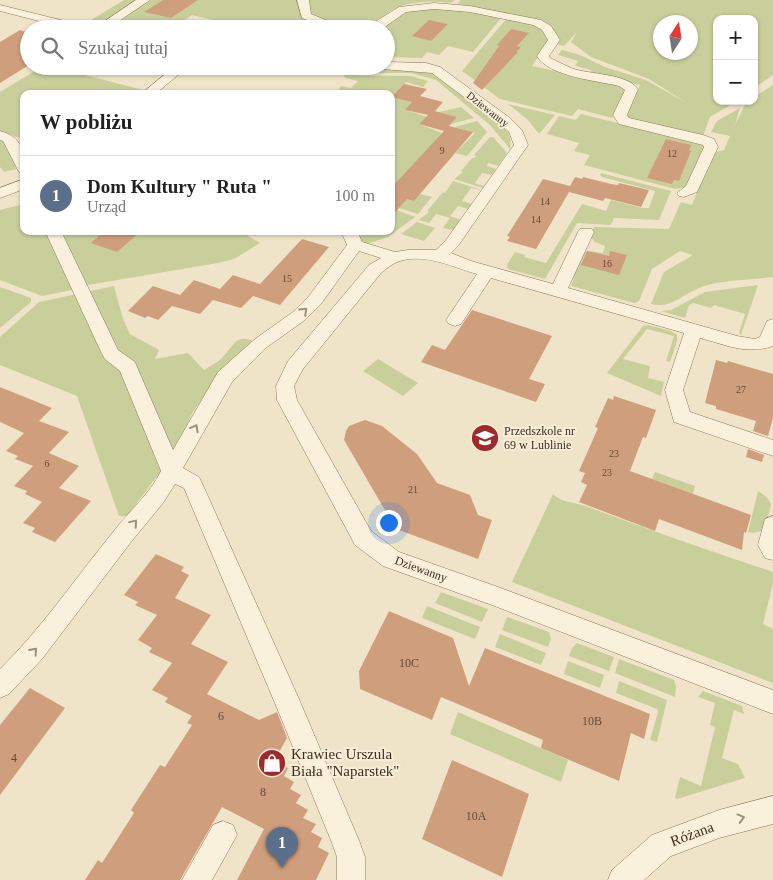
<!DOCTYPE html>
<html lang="pl">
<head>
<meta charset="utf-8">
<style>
	:root { --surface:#fff; --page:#f2f2f2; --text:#222; --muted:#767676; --line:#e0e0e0; --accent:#9e2a2b }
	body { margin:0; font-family:Georgia,serif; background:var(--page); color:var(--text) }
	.controls { position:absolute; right:15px; top:15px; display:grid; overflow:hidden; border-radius:10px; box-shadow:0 1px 4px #0004 }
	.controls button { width:45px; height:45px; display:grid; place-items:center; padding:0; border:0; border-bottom:1px solid var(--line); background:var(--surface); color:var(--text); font:25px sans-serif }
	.compass { position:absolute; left:653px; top:15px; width:45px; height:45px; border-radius:50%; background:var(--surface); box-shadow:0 1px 4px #0004; rotate:12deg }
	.you { position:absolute; left:388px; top:522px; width:18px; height:18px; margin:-12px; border:4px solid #fff; border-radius:50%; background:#1a73e8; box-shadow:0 0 0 8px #1a73e833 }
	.badge { display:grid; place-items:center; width:32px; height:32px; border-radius:50%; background:var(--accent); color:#fff; font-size:16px; font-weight:700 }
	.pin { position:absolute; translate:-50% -41px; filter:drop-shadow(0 1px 2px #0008) }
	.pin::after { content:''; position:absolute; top:26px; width:18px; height:15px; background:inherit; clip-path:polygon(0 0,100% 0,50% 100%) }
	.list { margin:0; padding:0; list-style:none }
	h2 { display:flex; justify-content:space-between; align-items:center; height:65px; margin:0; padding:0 20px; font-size:21px }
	h2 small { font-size:16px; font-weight:400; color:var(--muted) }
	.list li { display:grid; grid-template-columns:32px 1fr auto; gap:15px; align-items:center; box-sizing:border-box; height:80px; padding:0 20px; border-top:1px solid var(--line) }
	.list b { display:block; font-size:19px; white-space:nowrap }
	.list p { margin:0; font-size:16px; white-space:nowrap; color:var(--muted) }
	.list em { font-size:16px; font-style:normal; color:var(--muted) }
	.icon { flex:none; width:28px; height:28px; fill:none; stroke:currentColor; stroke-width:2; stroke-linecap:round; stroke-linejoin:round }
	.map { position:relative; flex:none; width:773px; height:880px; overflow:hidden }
	.search { position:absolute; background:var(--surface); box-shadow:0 1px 4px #0004; left:20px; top:20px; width:375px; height:55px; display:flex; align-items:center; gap:12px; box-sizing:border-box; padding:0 18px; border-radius:28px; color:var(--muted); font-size:19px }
	.panel { position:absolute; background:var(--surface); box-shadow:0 1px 4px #0004; left:20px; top:90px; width:375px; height:145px; border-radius:10px }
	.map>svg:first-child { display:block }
	.green { fill:#c9cf9b; fill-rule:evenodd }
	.building { fill:#cf9f7d }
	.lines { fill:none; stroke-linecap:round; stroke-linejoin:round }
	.minor-casing { stroke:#8d765c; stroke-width:1 }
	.minor { fill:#faf1dc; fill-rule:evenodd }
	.oneway { stroke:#9c907e }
	.labels { text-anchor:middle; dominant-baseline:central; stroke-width:4; stroke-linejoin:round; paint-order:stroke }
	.number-label { font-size:10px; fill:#624a37 }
	.far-street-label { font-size:11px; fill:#3d2e20; stroke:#f7eed8 }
	.poi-label { font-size:12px; fill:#3d2e20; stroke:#f7eed8; text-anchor:start }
	.street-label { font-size:12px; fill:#3d2e20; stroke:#f7eed8 }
	.near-number-label { font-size:12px; fill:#624a37 }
	.near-poi-label { font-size:15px; fill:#3d2e20; stroke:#f7eed8; text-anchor:start }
	.near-street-label { font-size:15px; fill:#3d2e20; stroke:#f7eed8 }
</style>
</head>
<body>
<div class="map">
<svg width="773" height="880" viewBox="0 0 773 880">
	<rect width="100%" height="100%" fill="#f0e4c8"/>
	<g class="green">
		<polygon points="124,0 139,0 98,26 86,23"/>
		<polygon points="149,0 300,0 301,5 299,12 309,21 303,26 314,29 216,29 224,23 192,15 172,29 123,29 109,25"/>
		<path d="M 309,0 L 455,0 L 451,3 C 435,1 416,1 401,6 C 390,9 384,18 374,21 C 353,29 328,25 309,15 Z"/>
		<path d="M 461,0 L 773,0 L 773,75 L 754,88 L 754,19 L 717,19 L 717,101 L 737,101 L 710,117 L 703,136 L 633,121 L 626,116 L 627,111 L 640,85 L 590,74 L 591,70 L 575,66 L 578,61 L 558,55 L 562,50 L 580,55 L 605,67 L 646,80 L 687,103 L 649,79 L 591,57 L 571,42 L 577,32 L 564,46 L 557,44 L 540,21 L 457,4 ZM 660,22 L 690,22 L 690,52 L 660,52 Z"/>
		<polygon points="427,6 502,17 473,52 448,46 439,55 427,52 422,58 386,57 386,29 380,29 398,14"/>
		<path d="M 507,18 C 528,22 540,19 550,40 L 532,66 L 623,86 L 626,90 L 612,118 L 578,109 L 572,116 L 500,99 L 462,71 Z"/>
		<polygon points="43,66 50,66 143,90 139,94 24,94 24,139 0,132 0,92"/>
		<path d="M 362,68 C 384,68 409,66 431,73 C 441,75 501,121 507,131 C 511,136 511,143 510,149 L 490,125 L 436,80 L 411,73 L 361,73 Z"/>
		<polygon points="344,75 411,76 428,81 423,87 406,82 393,95 414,103 405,110 428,117 419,124 442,133 441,134 443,135 391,191 391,94 336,94 341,86 351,88 358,81 345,78"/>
		<path d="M 773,85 L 773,277 C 752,280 715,280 697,289 C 680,296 670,309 651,304 L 664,272 L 693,255 L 680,251 L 652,269 L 639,301 L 634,303 L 571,286 L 574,278 L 571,276 L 582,252 L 589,251 L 603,253 L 605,246 L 595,242 L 589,235 L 594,227 L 669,229 L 681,202 L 692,205 L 712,153 L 724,150 L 730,136 L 711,132 L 717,121 L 740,108 L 735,125 L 746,103 L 754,101 L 754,97 Z"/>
		<polygon points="508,104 555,115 539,134 527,119"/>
		<polygon points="461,107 474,118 451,124 457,117 439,112"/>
		<polygon points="581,114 703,144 704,148 688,187 675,189 584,165 590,155 574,151 579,143 547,134 559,116 576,120"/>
		<polygon points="477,121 487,132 467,156 455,153 475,133 454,127"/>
		<polygon points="490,137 493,137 507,153 498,166 488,163 487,166 496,169 492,175 482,173 475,183 484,186 483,188 454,179 463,172 461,171 472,158 474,158 476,156 474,155"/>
		<polygon points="0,140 4,141 17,169 4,172 0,167"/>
		<polygon points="601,173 671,191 659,220 614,218 611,225 577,223 545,279 508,269 507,265 515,252 525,255 524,257 546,263 582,204 606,211 611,200 642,208 649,208 655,191 602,177 600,175"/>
		<polygon points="453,181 482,190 471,188 462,201 472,204 468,209 458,206 450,216 461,220 453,230 443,228 450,218 436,214 429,223 419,220 428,213 428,210 443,192 445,193"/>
		<polygon points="420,194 432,197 418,214 399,208 407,199 414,201"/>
		<polygon points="24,204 24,231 46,231 73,288 72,290 42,296 0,280 0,210"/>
		<polygon points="397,210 415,217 388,237 367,244 361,240 355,231 391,231 391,216"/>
		<polygon points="417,222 435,228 424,241 401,234"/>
		<polygon points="59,231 252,231 248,236 260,243 234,259 218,263 88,285 84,285"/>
		<polygon points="758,285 741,335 739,333 745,314 714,305 711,308 693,303 689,305 685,318 661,311 671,310 705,292"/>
		<path d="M 114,286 L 123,319 L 130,334 L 159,350 L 155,359 L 188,353 L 204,370 C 210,366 216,363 221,359 C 233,347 236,332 255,342 L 218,376 L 193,412 L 173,455 L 127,516 L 119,516 L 77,396 L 0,365 L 0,337 L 39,302 Z"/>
		<polygon points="0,287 31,298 31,302 0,328"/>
		<polygon points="648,325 671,331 677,335 677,341 670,362 666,361 674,336 647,329 623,359 650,366 648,378 664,382 661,396 607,373 643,326"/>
		<polygon points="378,359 418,383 403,396 363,371"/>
		<polygon points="655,472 695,486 693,494 652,479"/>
		<polygon points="758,491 767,497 771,504 765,530 753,533 748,532"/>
		<path d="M 553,494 C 561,503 576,502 588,507 C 649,530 711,551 773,572 L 773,583 L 763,624 L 773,629 L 773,683 L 512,582 Z"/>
		<polygon points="441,592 488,609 482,622 435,603"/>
		<polygon points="427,606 480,627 475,639 422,618"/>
		<polygon points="507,617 549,632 551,639 548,647 502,630"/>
		<polygon points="500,634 546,653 541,665 495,647"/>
		<polygon points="577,643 614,657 609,671 569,656 572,648"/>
		<polygon points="619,659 674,680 676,687 675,697 615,673"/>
		<polygon points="568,661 604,675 600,688 564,674"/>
		<polygon points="619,681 667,700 657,742 650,740 658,712 657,709 616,693"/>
		<polygon points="703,691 742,706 744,714 734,710 722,758 738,764 745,778 677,799 675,797 680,777 701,786 715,727 710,725 715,703 698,697"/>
		<polygon points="458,712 568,760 561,782 450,734"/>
	</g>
	<g class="building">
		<polygon points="163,0 198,0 171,18 144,12"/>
		<polygon points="429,20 448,24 431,41 412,36"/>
		<polygon points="511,29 529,33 517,46 521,47 516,52 518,52 482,90 473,83 499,46 497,45"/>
		<polygon points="20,30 29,33 29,65 0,83 0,42"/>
		<polygon points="404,84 427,89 420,96 443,102 435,111 457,117 449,126 473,132 414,201 407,199 391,217 391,188 444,131 419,124 428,115 405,110 412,102 391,97"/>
		<polygon points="666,139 691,145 689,150 691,151 679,181 674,180 672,184 647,178"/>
		<polygon points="575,177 582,179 583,177 611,184 618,185 619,183 649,190 641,207 605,198 603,201 569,192 536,249 507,241 510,237 507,236 543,179 570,186"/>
		<polygon points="104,231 141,231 117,252 91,243"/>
		<polygon points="302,239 329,247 280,305 253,296 241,308 213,300 200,314 172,306 158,320 148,316 145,318 128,311 153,286 180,295 194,280 220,289 233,275 260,284"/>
		<polygon points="587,251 609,256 610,251 627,255 619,275 581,265"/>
		<polygon points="472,310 552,336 529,379 545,384 536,402 421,362 432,345 445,350"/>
		<polygon points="716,360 727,363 728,361 773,374 773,418 768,436 753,431 756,421 716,409 716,406 705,403"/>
		<polygon points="0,387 52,408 39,421 69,432 49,453 79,466 59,488 91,501 55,542 32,532 35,528 23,523 42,502 25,494 27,491 14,486 33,466 15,459 18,456 6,451 24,433 0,422"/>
		<polygon points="614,396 656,410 646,438 643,437 630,471 751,515 746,533 744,532 742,550 659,519 655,531 579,502 587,485 581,482 585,473 579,471 598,428 595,427 608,398 613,400"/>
		<polygon points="365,420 382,426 417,454 437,483 470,495 478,515 492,520 478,559 396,529 344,440 346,431 349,426"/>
		<polygon points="748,449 764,455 762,462 746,457"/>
		<polygon points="156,554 184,567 181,571 189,575 175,598 211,615 191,644 228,662 207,694 259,720 277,712 287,738 278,754 281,756 277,763 288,768 284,776 294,782 290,789 301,795 296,803 308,810 303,818 316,824 311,832 322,838 318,847 329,853 316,880 237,880 264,829 222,807 180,880 85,880 98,860 102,863 134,813 131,810 160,765 165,767 192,725 187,723 192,716 165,702 168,698 152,690 172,663 149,652 152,648 138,640 157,615 135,605 138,602 124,595"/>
		<polygon points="389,611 453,638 469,686 485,648 650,714 644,739 631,733 619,781 541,748 543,740 441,697 432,720 360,689 359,671"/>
		<polygon points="30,688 65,708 0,795 0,725"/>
		<polygon points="452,760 529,794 502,877 422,839"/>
	</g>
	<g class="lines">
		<defs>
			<g id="minor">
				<polygon points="136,0 150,0 107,29 93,29"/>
				<path d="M 297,0 L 309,0 L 311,14 L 333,23 L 360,24 L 375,22 L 399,7 L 434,3 L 470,6 L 541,20 L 551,26 L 560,40 L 549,56 L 550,58 C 557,61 564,65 571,68 C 590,75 626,73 638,89 L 627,115 L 629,118 L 703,135 L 714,139 L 718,147 L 697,192 L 684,197 L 679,196 L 677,193 L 686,186 L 704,147 L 703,145 L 619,124 L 613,115 L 625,90 L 619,86 C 598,81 547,76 537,56 L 548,40 L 542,30 L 533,25 L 470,12 L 434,9 L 406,12 L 382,29 L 330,29 L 302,18 Z"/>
				<polygon points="0,5 89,27 91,29 70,29 0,11"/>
				<polygon points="197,25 201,26 202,29 190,29"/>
				<path d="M 386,62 L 426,63 L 440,67 L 510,118 L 522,130 L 528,145 L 458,246 L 451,253 L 471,261 L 553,284 L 578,232 L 580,229 L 592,229 L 594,232 L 568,288 L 737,336 L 755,339 L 760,337 L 767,321 L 773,319 L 773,346 C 746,355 727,345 700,338 L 683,390 L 690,412 L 773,440 L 773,456 L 674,422 L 665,390 L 684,333 L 491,278 L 461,324 L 455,326 L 449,324 L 446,320 L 477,274 C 452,267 424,252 397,262 C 392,264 386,269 381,273 L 303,369 L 294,386 L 297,400 L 371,531 L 399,552 L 498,587 L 773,690 L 773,714 L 492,605 L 383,566 L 355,545 L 277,400 L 276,386 L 288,361 L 369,265 L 381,258 L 359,251 L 321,304 L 305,320 L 267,347 L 232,382 L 183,468 L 199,477 L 202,483 L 299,699 L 360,843 L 365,857 L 365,880 L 337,880 L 337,857 L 332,843 L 277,708 L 184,488 L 175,484 L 163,503 L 131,542 L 42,659 L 9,694 L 0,698 L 0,669 C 43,627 76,577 114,531 C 129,511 150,494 161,471 L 120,371 L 105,359 L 102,354 L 45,231 L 61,231 L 118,350 L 135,362 L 137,367 L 173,450 L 218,372 L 255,339 L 293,312 L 309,296 L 347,245 L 341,231 L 357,231 L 362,242 L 395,252 L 408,250 L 436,250 L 446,240 L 514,145 L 509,132 L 500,124 L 432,73 L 382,69 L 380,66 L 386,66 Z"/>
				<polygon points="175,66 189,66 155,94 141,94"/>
				<path d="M 0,131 C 23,137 24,152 24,173 L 19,172 L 3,141 L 0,140 Z"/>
				<polygon points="24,179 24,189 0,198 0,188"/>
				<polygon points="773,516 773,560 765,558 758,545 765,519"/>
				<polygon points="773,796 773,824 719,838 671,856 644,880 608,880 612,870 652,835 719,810"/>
				<polygon points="223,821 233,825 237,835 212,880 182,880 213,825"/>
			</g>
		</defs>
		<use href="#minor" class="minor-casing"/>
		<use href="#minor" class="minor"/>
	</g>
	<defs><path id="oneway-chevron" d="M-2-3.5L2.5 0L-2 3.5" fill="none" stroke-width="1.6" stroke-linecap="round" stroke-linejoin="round" transform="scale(1.25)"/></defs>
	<g class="oneway">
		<use href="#oneway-chevron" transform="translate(304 311) rotate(-44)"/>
		<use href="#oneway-chevron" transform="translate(195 428) rotate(-61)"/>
		<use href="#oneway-chevron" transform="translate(134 523) rotate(-50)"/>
		<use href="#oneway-chevron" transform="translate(34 651) rotate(-48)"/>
		<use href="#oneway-chevron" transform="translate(741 818) rotate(-15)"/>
	</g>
	<defs>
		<symbol id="school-disc" viewBox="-11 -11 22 22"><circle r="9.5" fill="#9e2a2b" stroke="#f7eed8"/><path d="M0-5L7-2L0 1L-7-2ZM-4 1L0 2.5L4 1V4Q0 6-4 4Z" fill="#fff"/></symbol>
		<symbol id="shop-disc" viewBox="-11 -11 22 22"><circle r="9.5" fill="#9e2a2b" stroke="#f7eed8"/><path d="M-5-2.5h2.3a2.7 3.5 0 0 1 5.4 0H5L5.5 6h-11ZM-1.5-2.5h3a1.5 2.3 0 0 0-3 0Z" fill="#fff"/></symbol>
	</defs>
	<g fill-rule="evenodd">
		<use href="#school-disc" x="469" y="422" width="32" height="32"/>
		<use href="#shop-disc" x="256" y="747" width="32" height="32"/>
	</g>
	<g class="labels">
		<g class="number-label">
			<text x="442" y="150">9</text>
			<text x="672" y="153">12</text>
			<text x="545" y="201">14</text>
			<text x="536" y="219">14</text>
			<text x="607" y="263">16</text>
			<text x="287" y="278">15</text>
			<text x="741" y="389">27</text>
			<text x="614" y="453">23</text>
			<text x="47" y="463">6</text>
			<text x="607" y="472">23</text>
			<text x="413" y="489">21</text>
		</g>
		<g class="far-street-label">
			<text transform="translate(488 109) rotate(38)">Dziewanny</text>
		</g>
		<g class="poi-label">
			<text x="504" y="431">Przedszkole nr<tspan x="504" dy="14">69 w Lublinie</tspan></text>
		</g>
		<g class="street-label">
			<text transform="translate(421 569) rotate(20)">Dziewanny</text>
		</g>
		<g class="near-number-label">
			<text x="409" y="663">10C</text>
			<text x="221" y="716">6</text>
			<text x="592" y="721">10B</text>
			<text x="14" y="758">4</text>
			<text x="263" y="792">8</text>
			<text x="476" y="816">10A</text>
		</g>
		<g class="near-poi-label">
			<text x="291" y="754">Krawiec Urszula<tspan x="291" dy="17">Biała "Naparstek"</tspan></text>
		</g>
		<g class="near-street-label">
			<text transform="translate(692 834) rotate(-20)">Różana</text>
		</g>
	</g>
</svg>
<div class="controls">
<button>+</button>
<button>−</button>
</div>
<svg class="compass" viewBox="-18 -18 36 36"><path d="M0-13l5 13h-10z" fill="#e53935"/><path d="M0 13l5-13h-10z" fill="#767676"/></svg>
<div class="you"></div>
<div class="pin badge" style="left:282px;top:868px;background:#5c6f8a">1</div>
<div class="search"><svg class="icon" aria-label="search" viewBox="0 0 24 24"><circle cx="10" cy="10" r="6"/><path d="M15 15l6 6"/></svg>Szukaj tutaj</div>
<section class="panel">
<h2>W pobliżu<small></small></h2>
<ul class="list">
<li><span class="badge" style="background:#5c6f8a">1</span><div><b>Dom Kultury &quot; Ruta &quot;</b><p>Urząd</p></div><em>100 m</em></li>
</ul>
</section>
</div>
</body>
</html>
